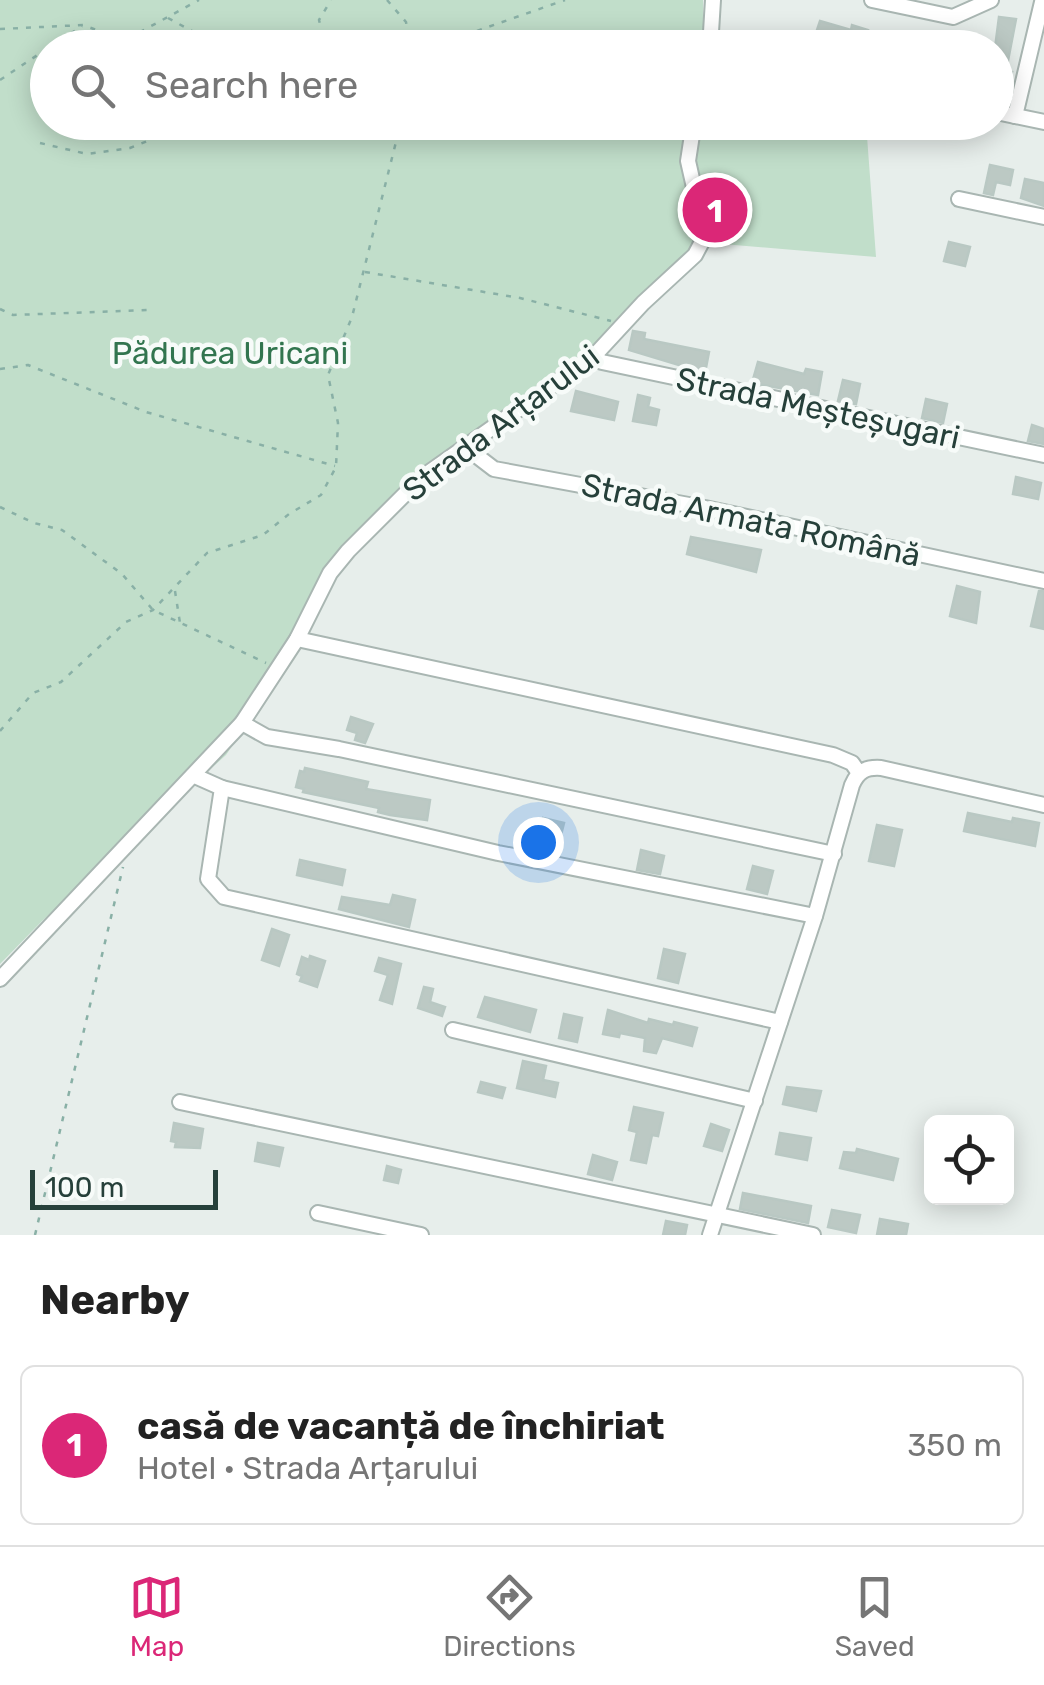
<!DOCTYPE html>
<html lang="en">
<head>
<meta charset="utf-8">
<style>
	:root { --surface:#fff; --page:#f2f2f2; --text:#222; --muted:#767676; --line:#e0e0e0; --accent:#db2777 }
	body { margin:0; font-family:Rubik,sans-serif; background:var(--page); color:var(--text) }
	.controls { position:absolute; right:30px; bottom:30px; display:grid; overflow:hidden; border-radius:15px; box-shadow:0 5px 25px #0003 }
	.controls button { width:90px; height:90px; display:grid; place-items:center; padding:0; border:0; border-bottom:2px solid var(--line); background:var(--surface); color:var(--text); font:50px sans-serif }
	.scale { position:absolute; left:30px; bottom:25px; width:188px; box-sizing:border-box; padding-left:10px; border:5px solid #26403a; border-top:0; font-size:28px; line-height:35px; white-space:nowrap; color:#26403a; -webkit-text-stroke:8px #f7fbf9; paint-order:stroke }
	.you { position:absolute; left:538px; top:842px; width:35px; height:35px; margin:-25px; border:8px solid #fff; border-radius:50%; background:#1a73e8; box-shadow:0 0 0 15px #1a73e833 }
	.badge { display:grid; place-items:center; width:65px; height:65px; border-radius:50%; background:var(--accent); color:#fff; font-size:32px; font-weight:700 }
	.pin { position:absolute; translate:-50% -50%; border:5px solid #fff; box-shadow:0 2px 10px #0006 }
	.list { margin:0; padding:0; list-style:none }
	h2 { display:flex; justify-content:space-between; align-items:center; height:130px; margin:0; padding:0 40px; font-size:42px }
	h2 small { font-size:32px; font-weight:400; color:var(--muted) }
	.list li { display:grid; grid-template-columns:65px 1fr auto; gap:30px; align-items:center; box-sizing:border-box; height:160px; margin:0 20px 20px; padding:0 20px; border:2px solid var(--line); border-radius:15px }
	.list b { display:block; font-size:38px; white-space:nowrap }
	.list p { margin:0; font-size:32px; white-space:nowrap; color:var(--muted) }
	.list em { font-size:32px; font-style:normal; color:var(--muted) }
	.icon { flex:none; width:55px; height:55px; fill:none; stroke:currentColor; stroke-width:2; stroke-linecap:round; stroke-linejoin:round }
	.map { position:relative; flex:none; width:1044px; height:1235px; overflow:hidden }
	.search { position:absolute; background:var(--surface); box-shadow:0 5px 25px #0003; left:30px; right:30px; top:30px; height:110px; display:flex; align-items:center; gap:25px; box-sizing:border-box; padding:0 35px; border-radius:55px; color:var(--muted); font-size:38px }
	.sheet { height:310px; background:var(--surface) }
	nav { display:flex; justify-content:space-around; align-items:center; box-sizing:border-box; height:140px; border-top:2px solid var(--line); background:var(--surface); font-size:28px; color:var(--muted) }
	nav a { display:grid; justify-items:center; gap:5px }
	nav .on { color:var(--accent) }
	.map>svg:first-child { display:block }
	.green { fill:#c1deca }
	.building { fill:#bcc9c4; stroke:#b9c8c3; stroke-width:2.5 }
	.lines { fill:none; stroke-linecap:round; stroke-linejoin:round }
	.minor-casing { stroke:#a9b6b2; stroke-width:18 }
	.path { stroke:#89b0a6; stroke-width:2.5; stroke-dasharray:5 8; stroke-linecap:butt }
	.minor { stroke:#fff; stroke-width:14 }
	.labels { text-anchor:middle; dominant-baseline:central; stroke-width:9; stroke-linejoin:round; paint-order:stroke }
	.park-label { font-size:32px; fill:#32754f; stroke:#f7fbf9 }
	.street-label { font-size:32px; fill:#26403a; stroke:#f7fbf9 }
</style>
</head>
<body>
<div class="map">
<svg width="1044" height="1235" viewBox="0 0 1044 1235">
	<rect width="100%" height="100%" fill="#e7eeeb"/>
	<polygon class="green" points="0,0 703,0 704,47 48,48 48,122 866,123 876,257 699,242 595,349 463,443 334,575 299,647 226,755 42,921 0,964"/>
	<g class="building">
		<polygon points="999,17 1016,19 1006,71 1012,72 1006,101 996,99 995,48"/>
		<polygon points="820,21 851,30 852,25 868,30 863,48 832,48 813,42"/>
		<polygon points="741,37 769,44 769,48 738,48"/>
		<polygon points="990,165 1013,170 1010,185 996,182 993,195 984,193"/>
		<polygon points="1025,179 1044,183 1044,206 1021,198"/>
		<polygon points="949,242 970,247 965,266 944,261"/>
		<polygon points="633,331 645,333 644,339 709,352 705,373 629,350"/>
		<polygon points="758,362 804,374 806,369 822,372 818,395 752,383"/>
		<polygon points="843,380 860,384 856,404 838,401"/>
		<polygon points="576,391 618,402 614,420 571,411"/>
		<polygon points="638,395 650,398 648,407 659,410 656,425 633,421"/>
		<polygon points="926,399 947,404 943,423 922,418"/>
		<polygon points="1032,425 1044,429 1044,444 1028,441"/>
		<polygon points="1016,477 1041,483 1038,499 1013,494"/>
		<polygon points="691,537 761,550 756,572 687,554"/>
		<polygon points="957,586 980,592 976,623 950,616"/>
		<polygon points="1039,591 1044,591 1044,629 1031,626"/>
		<polygon points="351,717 373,724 365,743 355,740 357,733 347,730"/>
		<polygon points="305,768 368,782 366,789 430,800 427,820 390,815 378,812 379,808 303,792 304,789 296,787 300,771 304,772"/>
		<polygon points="968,813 1012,822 1013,818 1039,823 1035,846 964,831"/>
		<polygon points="543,818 564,823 557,851 537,846"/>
		<polygon points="877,825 902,830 894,866 869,861"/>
		<polygon points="641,850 664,856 660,874 637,870"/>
		<polygon points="300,860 345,870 342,885 297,875"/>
		<polygon points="753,866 773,871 767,894 747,889"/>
		<polygon points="393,895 415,900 409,927 339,909 342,897 390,905"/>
		<polygon points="272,929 289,935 279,966 262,960"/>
		<polygon points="664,949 685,954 678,983 658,978"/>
		<polygon points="310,956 325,961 317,987 300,981 302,976 297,974 302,957 309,960"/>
		<polygon points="379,958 401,964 392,1004 380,1000 388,975 375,971"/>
		<polygon points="424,987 433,989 430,1002 445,1007 442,1016 418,1008"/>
		<polygon points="485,997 536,1010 530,1032 478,1017"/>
		<polygon points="608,1010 648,1023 649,1019 673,1025 674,1022 697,1028 692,1046 662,1038 656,1053 644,1051 645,1038 620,1033 619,1037 603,1034"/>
		<polygon points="564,1014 582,1018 577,1042 559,1038"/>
		<polygon points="523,1061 546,1066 543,1080 558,1083 555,1097 517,1088"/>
		<polygon points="481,1082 505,1088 502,1098 478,1092"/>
		<polygon points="787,1087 821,1091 816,1111 783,1104"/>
		<polygon points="634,1107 663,1113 658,1136 652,1135 646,1163 631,1160 637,1132 629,1130"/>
		<polygon points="174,1123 203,1129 200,1148 175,1147 176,1142 171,1141"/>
		<polygon points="711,1124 729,1130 722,1151 704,1146"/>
		<polygon points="780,1133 811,1138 807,1160 776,1154"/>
		<polygon points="258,1143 283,1148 279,1166 255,1161"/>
		<polygon points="857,1149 898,1159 893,1180 840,1168 844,1152 856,1153"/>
		<polygon points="593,1155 617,1162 612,1180 588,1174"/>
		<polygon points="387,1166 401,1170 398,1183 384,1180"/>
		<polygon points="743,1193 811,1206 808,1223 740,1209"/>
		<polygon points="832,1210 860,1215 856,1233 828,1227"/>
		<polygon points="880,1219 908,1224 906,1235 877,1235"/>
		<polygon points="666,1221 687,1225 685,1235 663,1235"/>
	</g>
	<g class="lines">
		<defs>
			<g id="minor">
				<polyline points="872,0 953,17 991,0"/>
				<polyline points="710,48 713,0"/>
				<polyline points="996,112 1044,122"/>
				<polyline points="1015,116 1042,2"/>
				<polyline points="959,199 1044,217"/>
				<polyline points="594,356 602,362 1044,455"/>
				<polyline points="464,446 494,469 705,508 1044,581"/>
				<polyline points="297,639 833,755 852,763 859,773"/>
				<polyline points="242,723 267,737 339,749 834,854"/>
				<polyline points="195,776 222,788 208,879 224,897 780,1022"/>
				<polyline points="222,788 498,853 815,916"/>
				<polyline points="0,979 242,723 297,639 330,573 348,551 421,478 594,356 643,303 695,255 705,236 688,161 694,122"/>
				<polyline points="453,1030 755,1101"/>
				<polyline points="180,1102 813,1235"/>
				<polyline points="318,1213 421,1235"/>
				<path d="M 710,1235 L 815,916 L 852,785 C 858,771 866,767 881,768 L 1044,805"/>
			</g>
		</defs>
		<use href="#minor" class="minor-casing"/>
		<g class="path">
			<polyline points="387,0 406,22 410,48"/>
			<polyline points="168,18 223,48"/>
			<polyline points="0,29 83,25 107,34 131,37 199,0"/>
			<polyline points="49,48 82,26"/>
			<polyline points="326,48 319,20 331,0"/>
			<polyline points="428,48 565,0"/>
			<polyline points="0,80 48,48"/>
			<polyline points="40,143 87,154 130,148 195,122"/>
			<polyline points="365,272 520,298 611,321"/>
			<polyline points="0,309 13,315 148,310"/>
			<polyline points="0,369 28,365 146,412 335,466"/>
			<polyline points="0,507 34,523 62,530 122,574 153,610 266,663"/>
			<polyline points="175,591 180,623"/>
			<polyline points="0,731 33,693 61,682 126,622 153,610 207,553 263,535 289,514 321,495 336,467 338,423 328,375 352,317 401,122"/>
			<polyline points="35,1235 123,867"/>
		</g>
		<use href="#minor" class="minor"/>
	</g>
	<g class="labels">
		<g class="park-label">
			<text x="230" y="353">Pădurea Uricani</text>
		</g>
		<g class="street-label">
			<text transform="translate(818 408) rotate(12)">Strada Meșteșugari</text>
			<text transform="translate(501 423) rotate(-37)">Strada Arțarului</text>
			<text transform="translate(751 520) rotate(12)">Strada Armata Română</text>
		</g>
	</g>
</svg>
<div class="controls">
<button><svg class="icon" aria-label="locate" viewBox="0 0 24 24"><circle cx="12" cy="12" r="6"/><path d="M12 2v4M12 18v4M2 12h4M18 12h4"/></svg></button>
</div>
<div class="scale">100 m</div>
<div class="you"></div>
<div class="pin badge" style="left:715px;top:210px">1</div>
<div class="search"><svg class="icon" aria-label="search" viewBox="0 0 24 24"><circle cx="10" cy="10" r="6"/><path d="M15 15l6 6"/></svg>Search here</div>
</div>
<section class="sheet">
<h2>Nearby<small></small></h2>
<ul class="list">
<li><span class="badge">1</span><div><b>casă de vacanță de închiriat</b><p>Hotel · Strada Arțarului</p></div><em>350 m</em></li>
</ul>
</section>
<nav>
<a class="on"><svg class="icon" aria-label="map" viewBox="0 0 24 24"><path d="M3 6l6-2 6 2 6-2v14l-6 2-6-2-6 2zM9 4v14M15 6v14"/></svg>Map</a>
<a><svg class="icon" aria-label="directions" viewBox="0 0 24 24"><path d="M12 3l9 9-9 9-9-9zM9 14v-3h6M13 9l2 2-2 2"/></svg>Directions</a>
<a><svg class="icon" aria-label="saved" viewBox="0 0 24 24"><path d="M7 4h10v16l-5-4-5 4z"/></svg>Saved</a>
</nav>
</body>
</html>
